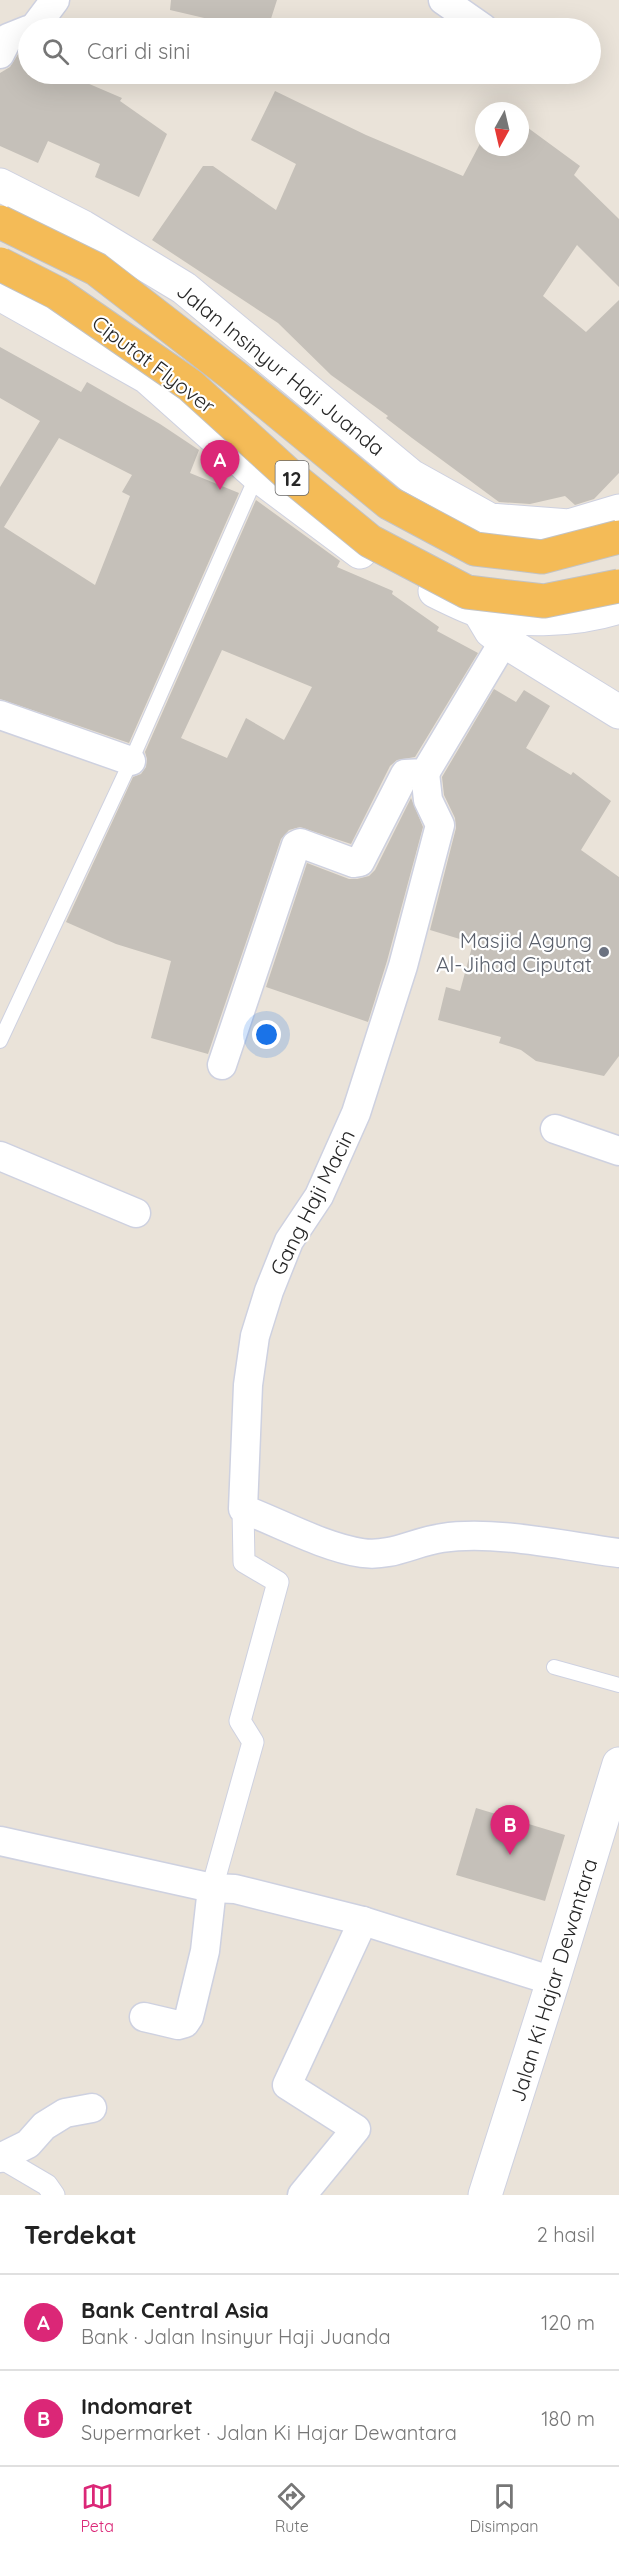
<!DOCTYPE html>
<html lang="id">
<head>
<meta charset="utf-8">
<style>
	:root { --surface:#fff; --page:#f6f6f6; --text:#222; --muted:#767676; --line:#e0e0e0; --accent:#db2777 }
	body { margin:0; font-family:Quicksand,sans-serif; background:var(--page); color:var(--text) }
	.compass { position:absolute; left:475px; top:102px; width:54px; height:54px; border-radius:50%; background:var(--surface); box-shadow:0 6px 24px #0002; rotate:188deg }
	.you { position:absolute; left:267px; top:1035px; width:21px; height:21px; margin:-15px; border:4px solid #fff; border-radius:50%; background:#1a73e8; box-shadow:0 0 0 9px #1a73e833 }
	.badge { display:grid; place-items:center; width:39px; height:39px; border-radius:50%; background:var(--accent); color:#fff; font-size:20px; font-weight:700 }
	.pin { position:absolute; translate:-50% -50px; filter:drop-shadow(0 2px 3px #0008) }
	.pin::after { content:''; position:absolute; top:32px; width:21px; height:18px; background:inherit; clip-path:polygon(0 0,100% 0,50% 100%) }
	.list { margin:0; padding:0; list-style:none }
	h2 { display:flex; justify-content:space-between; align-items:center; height:78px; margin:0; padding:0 24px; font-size:26px }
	h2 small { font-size:20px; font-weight:400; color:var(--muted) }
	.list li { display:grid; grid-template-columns:39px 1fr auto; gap:18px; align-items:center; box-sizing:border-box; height:96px; padding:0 24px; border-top:2px solid var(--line) }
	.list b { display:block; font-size:22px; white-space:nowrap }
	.list p { margin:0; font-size:20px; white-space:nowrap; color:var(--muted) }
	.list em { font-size:20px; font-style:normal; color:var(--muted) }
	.icon { flex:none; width:33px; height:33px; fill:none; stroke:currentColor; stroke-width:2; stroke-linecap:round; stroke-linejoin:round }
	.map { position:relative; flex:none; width:619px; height:2195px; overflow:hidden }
	.search { position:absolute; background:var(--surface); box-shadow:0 6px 24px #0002; left:18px; right:18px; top:18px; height:66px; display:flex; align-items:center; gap:15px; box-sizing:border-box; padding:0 21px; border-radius:33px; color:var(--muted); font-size:22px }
	.sheet { height:270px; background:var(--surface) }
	nav { display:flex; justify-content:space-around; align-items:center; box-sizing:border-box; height:84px; border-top:2px solid var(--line); background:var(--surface); font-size:16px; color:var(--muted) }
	nav a { display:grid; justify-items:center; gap:3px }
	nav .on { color:var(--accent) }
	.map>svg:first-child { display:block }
	.building { fill:#c5c0b9; fill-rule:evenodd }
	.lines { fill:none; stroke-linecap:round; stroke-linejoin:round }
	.service-casing { stroke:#ced1e0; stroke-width:16 }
	.pedestrian-casing { stroke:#ced1e0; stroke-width:23 }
	.minor-casing { stroke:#ced1e0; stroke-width:31 }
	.secondary-casing { stroke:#ced1e0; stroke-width:35 }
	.service { stroke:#fff; stroke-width:14 }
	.pedestrian { stroke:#fff; stroke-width:21 }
	.minor { stroke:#fff; stroke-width:28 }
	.secondary { stroke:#fff; stroke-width:33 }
	.trunk-bridge-casing { stroke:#c3c3c3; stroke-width:35; stroke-linecap:butt }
	.trunk-bridge { stroke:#f4bb57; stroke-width:33 }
	.worship-dot { fill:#6b7280; stroke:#fff; stroke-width:2 }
	.labels { text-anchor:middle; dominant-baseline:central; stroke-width:4.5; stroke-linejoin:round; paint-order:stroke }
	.shield { fill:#fff; stroke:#686868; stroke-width:1.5 }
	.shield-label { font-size:20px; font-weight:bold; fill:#272727 }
	.street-label { font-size:21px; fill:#272727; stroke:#fff }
	.worship-label { font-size:21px; fill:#5b616d; stroke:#fff; text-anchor:end }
</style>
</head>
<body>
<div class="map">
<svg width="619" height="2195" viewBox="0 0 619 2195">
	<rect width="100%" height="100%" fill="#eae3d9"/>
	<g class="building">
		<polygon points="171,0 277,0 268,28 228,28 230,24 170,10"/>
		<polygon points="28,48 28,74 66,74 122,98 120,101 167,134 139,197 95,177 100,164 48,141 38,163 0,146 0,73 10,67 20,51"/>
		<polygon points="275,91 366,135 463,176 484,136 484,147 520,147 520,122 580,166 574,175 619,219 619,287 577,245 543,296 586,332 619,300 619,473 594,499 575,505 565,496 530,504 499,502 412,438 386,418 388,416 331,375 278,323 152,240 203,166 213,166 276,210 296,164 251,140"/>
		<path d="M 0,347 L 81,392 L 87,382 L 160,424 L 199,450 L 190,473 L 239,493 L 129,743 L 0,699 L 0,487 L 40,421 L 0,398 ZM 59,438 L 132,475 L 122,492 L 130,496 L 95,585 L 4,527 Z"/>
		<path d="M 256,500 L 340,561 L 337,567 L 393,591 L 392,594 L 439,627 L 437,631 L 478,653 L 415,757 L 397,760 L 390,766 L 351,844 L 300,827 L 289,830 L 281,839 L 208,1054 L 151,1038 L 171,961 L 116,944 L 66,922 L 133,777 L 141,774 L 146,767 L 147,759 L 145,752 ZM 222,650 L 312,687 L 284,740 L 246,718 L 227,758 L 181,738 Z"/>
		<polygon points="494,689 516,702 524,690 550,706 526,748 571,775 573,772 611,801 581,850 619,877 619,1056 604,1076 536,1061 521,1050 499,1043 501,1037 438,1020 446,987 460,991 473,943 430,930 456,828 455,818 444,795 442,777"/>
		<polygon points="411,798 423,827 387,961 368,1022 266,987 307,863 349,879 357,879 369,876 375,870"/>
		<polygon points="476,1808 565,1835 545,1901 456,1875"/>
	</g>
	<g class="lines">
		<defs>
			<g id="service">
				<polyline points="0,1041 131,761 257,475"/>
				<polyline points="554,1667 619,1685"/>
			</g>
			<g id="pedestrian">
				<polyline points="212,1888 253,1742 240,1721 278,1582 244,1562 243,1509"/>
				<polyline points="1,2158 47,2185 54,2195"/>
			</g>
			<g id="minor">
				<polyline points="443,0 483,28"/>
				<polyline points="34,28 55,0"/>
				<polyline points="0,54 8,38 28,30"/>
				<polyline points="0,715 131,761"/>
				<path d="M 425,773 L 428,800 L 440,825 L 403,966 L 356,1113 L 319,1196 L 289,1241 L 269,1291 L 255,1336 L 248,1385 L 243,1509 C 280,1523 323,1547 362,1553 C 392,1557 414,1542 442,1538 C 495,1530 565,1546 619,1553"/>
				<polyline points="222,1065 296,845 300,843 354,863 360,862 405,774 425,773 504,641"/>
				<polyline points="555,1129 619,1151"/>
				<polyline points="0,1156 136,1213"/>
				<polyline points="0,1841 212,1888 235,1889 363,1921 553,1981"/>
				<polyline points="144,2017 178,2025 185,2023 189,2017 205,1951 212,1888"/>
				<polyline points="0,2158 28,2144 44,2126 65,2113 92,2108"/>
				<polyline points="302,2195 356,2129 287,2085 363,1921"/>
			</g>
			<g id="secondary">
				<polyline points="0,185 83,227 184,288 411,476 490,520 569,526 619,511"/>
				<polyline points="0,294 147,377 257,475 360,552"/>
				<path d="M 435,591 C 449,598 463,605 477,610 C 517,624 580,620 619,607"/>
				<polyline points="479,611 491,631 504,641 619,712"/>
				<polyline points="485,2195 553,1981 619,1764"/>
			</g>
		</defs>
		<use href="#service" class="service-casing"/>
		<use href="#pedestrian" class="pedestrian-casing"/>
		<use href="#minor" class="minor-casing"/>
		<use href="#secondary" class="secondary-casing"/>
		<use href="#service" class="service"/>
		<use href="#pedestrian" class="pedestrian"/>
		<use href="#minor" class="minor"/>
		<use href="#secondary" class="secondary"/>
		<defs>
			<g id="trunk-bridge">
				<polyline points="0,222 96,269 233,375 389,503 475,549 542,557 619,537"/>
				<polyline points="0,264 57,293 190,385 288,474 370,541 467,592 544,601 619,586"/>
			</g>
		</defs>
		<use href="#trunk-bridge" class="trunk-bridge-casing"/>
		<use href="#trunk-bridge" class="trunk-bridge"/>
	</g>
	<circle class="worship-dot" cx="604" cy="952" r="6"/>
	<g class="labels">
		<rect class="shield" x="275.5" y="461" width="33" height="34" rx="4.5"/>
		<g class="shield-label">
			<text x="292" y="478">12</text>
		</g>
		<g class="street-label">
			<text transform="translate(154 364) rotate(37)">Ciputat Flyover</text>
			<text transform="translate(281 369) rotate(39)">Jalan Insinyur Haji Juanda</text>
			<text transform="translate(312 1202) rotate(-63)">Gang Haji Macin</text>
			<text transform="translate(553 1980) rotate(-73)">Jalan Ki Hajar Dewantara</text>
		</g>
		<g class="worship-label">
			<text x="592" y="940">Masjid Agung<tspan x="592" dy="24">Al-Jihad Ciputat</tspan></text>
		</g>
	</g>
</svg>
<svg class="compass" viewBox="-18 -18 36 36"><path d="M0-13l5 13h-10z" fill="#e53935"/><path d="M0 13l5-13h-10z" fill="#767676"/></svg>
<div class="you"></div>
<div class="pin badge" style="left:220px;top:490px">A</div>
<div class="pin badge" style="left:510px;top:1855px">B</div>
<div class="search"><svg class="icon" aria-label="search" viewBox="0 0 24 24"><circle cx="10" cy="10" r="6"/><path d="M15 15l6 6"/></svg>Cari di sini</div>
</div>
<section class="sheet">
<h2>Terdekat<small>2 hasil</small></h2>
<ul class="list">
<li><span class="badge">A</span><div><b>Bank Central Asia</b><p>Bank · Jalan Insinyur Haji Juanda</p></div><em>120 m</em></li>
<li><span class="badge">B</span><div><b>Indomaret</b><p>Supermarket · Jalan Ki Hajar Dewantara</p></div><em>180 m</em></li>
</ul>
</section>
<nav>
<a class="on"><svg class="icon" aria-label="map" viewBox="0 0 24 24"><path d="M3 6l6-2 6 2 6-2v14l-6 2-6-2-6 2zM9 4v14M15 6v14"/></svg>Peta</a>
<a><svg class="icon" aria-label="directions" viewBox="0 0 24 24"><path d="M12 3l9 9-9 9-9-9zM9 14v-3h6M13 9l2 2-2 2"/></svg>Rute</a>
<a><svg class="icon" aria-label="saved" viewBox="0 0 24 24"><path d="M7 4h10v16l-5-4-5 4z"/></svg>Disimpan</a>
</nav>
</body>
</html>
